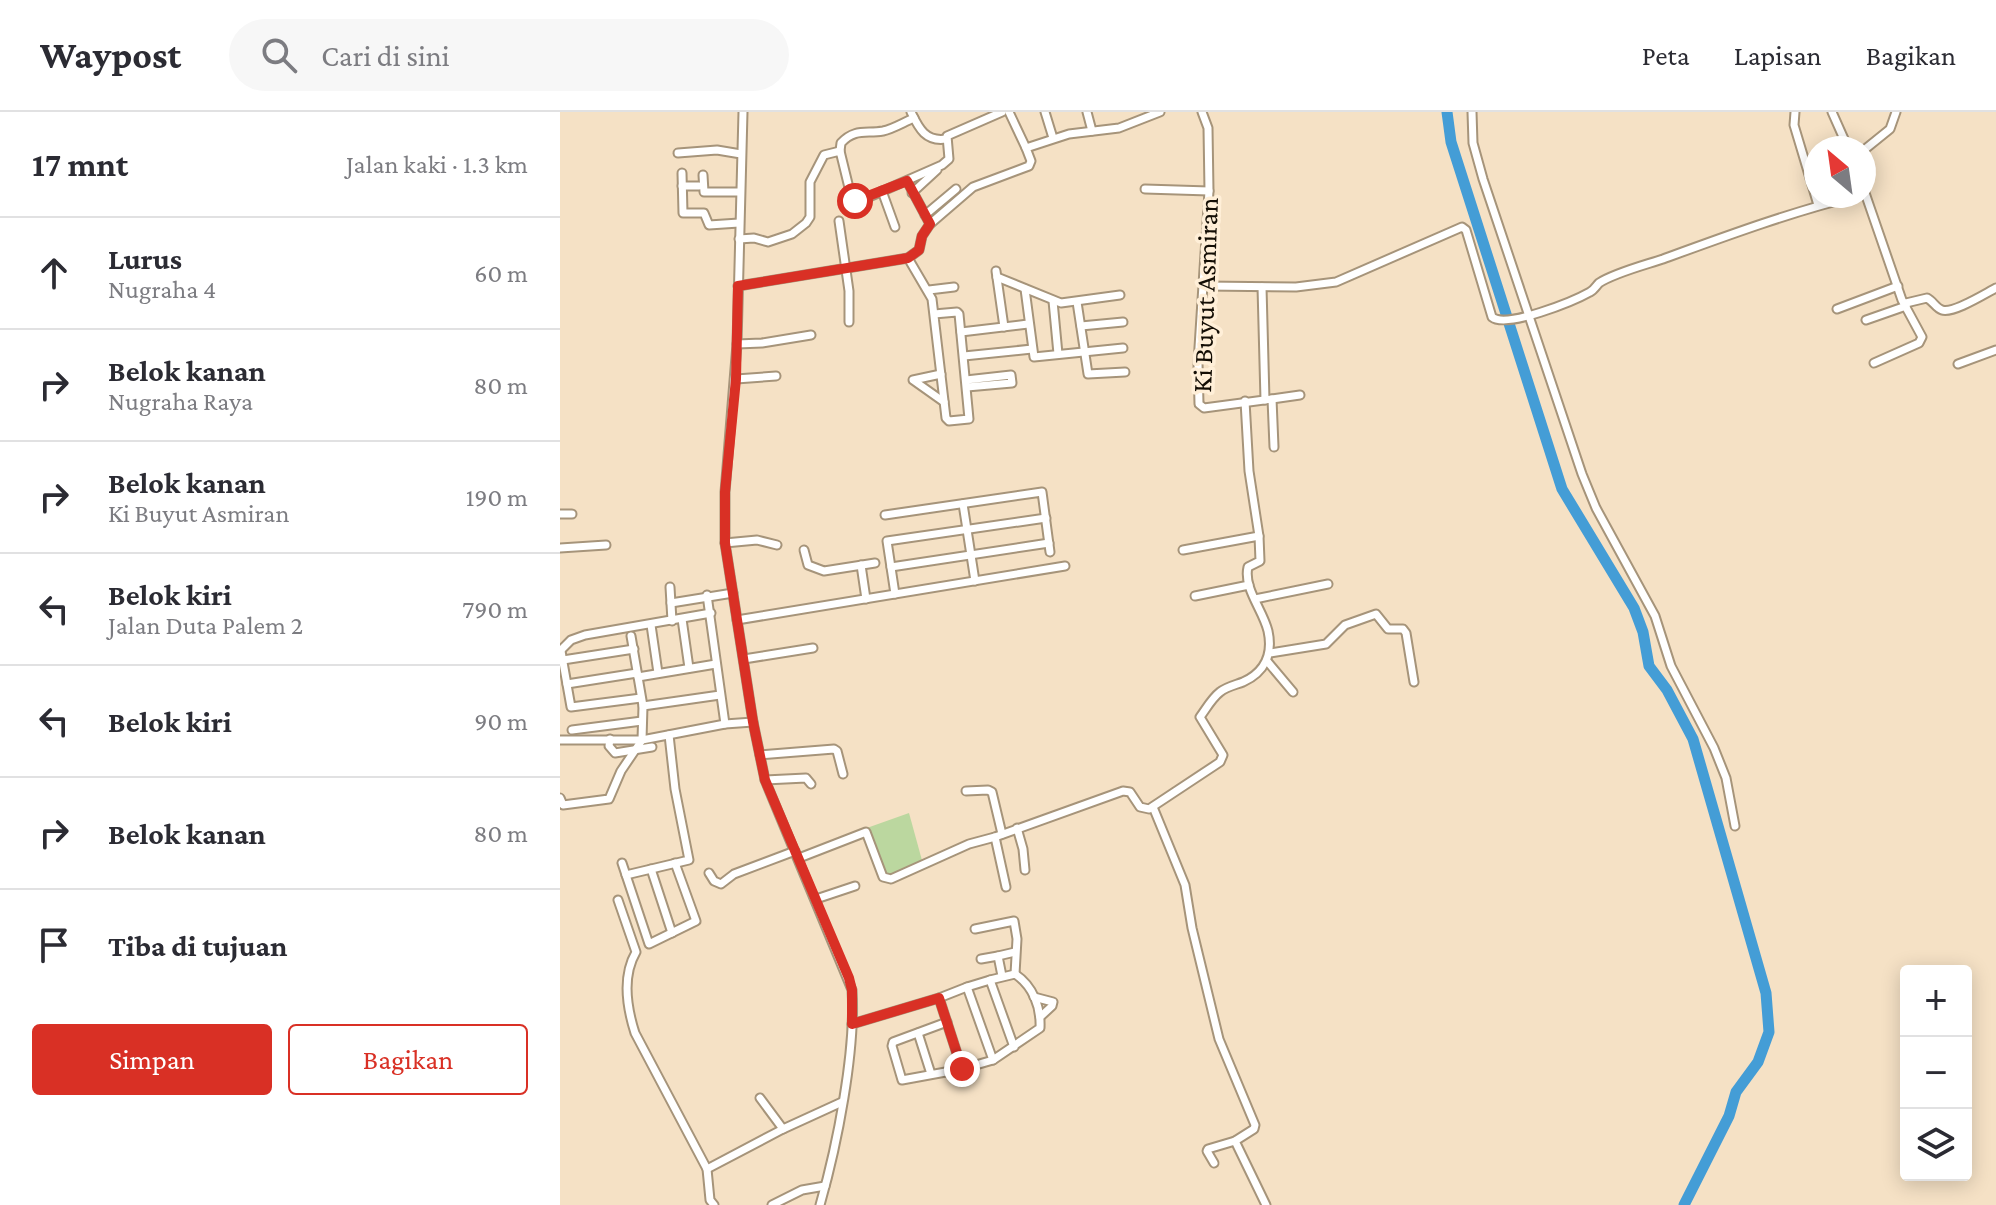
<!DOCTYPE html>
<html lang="id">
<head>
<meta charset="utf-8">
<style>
	:root { --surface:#fff; --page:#f7f7f7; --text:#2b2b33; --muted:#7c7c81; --line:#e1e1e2; --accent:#d93025 }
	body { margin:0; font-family:"Crimson Pro",serif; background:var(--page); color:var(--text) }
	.controls { position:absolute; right:24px; bottom:24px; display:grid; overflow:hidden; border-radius:8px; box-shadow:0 4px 20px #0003 }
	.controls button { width:72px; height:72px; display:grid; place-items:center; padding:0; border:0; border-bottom:2px solid var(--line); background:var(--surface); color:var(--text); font:40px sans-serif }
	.compass { position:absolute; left:1244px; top:24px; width:72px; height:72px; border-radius:50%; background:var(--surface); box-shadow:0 4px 20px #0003; rotate:331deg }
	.stop { position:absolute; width:24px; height:24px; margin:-18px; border:6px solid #d93025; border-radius:50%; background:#fff }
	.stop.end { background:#d93025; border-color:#fff; box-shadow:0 2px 8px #0008 }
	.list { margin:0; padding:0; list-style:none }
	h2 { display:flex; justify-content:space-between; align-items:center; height:104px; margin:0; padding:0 32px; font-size:34px }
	h2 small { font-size:26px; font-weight:400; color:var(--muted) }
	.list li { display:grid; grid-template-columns:52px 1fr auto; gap:24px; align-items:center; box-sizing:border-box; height:112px; padding:0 32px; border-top:2px solid var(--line) }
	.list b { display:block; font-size:30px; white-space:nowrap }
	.list p { margin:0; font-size:26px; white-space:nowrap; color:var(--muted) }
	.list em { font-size:26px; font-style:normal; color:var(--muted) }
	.actions { display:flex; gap:16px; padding:24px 32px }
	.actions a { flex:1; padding:18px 0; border:2px solid var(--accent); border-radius:8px; text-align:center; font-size:28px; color:var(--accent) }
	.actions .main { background:var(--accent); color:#fff }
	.icon { flex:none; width:44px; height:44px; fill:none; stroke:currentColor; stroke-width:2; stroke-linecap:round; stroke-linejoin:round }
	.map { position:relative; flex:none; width:1436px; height:1093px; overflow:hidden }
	header { display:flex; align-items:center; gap:48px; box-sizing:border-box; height:112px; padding:0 40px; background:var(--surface); border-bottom:2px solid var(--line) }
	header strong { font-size:38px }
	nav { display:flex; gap:44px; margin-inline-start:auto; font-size:28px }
	.search { width:560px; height:72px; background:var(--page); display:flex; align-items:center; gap:20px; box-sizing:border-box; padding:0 28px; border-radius:44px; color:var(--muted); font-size:30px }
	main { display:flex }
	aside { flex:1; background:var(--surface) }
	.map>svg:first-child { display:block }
	.green { fill:#bbd79f }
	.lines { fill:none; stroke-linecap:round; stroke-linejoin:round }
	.river { stroke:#449dd6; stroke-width:11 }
	.minor-casing { stroke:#a6947a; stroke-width:11 }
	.minor { stroke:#fff; stroke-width:7 }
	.route { stroke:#d93025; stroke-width:10 }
	.labels { text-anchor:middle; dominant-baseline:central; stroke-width:7; stroke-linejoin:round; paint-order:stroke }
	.street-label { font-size:28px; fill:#130d04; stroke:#ffefd8 }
</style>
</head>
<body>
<header>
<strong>Waypost</strong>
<div class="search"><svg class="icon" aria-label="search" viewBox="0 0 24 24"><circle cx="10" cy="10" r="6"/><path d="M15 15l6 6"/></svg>Cari di sini</div>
<nav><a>Peta</a><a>Lapisan</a><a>Bagikan</a></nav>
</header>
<main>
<aside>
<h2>17 mnt<small>Jalan kaki · 1.3 km</small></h2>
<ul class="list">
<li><svg class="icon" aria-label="ahead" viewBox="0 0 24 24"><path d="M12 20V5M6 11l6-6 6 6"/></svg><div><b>Lurus</b><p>Nugraha 4</p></div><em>60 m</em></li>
<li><svg class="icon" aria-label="right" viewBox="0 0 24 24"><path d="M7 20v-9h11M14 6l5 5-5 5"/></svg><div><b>Belok kanan</b><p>Nugraha Raya</p></div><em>80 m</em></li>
<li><svg class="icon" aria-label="right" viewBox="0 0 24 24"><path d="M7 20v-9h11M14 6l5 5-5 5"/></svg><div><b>Belok kanan</b><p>Ki Buyut Asmiran</p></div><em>190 m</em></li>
<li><svg class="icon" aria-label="left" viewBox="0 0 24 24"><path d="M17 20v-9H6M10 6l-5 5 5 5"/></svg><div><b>Belok kiri</b><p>Jalan Duta Palem 2</p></div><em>790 m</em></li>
<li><svg class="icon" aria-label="left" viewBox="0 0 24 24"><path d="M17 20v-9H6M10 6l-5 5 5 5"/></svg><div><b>Belok kiri</b></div><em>90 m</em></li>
<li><svg class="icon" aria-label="right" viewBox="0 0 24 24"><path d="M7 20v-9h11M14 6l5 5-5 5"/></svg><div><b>Belok kanan</b></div><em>80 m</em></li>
<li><svg class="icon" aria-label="arrive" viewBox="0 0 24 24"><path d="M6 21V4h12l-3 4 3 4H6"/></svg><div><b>Tiba di tujuan</b></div></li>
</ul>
<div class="actions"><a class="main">Simpan</a><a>Bagikan</a></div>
</aside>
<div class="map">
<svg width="1436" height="1093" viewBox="0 0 1436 1093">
	<rect width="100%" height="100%" fill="#f5e1c5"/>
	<polygon class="green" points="349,701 363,752 321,766 304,717"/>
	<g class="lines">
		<polyline class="river" points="887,0 891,30 1002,377 1074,496 1083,520 1089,554 1107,578 1133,627 1206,881 1209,920 1198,950 1176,980 1169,1004 1124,1093"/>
		<defs>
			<g id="minor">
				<path d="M 183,0 L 177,232 L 165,380 L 165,431 L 193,610 L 205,668 L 292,878 C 296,939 277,1034 260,1093"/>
				<path d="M 351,0 C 359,17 366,30 386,27"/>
				<polyline points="449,0 466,36"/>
				<polyline points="485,0 493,26"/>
				<polyline points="527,0 532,19"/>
				<polyline points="642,0 648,16 649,79 638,251 639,292 644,296 712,287 714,335"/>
				<polyline points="912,0 913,31 923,67 1022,362 1036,396 1095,504 1111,554 1154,636 1166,666 1175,714"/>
				<polyline points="1235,0 1234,13 1258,93"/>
				<polyline points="1272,0 1288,36"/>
				<polyline points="1304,38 1330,17 1336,0"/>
				<path d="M 280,39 L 281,31 C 295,16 306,22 323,19 C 333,17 344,10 354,6"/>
				<polyline points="118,41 157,38 181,42"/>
				<polyline points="122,61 123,101 144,101 149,113 179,111"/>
				<polyline points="143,63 144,80 180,80"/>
				<polyline points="347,69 370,112"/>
				<polyline points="122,74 139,74"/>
				<polyline points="585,77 649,79"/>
				<polyline points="1304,78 1342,188 1362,225 1359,231 1314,251"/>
				<polyline points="322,79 335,115"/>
				<polyline points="352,81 377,58"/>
				<polyline points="365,103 396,77"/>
				<polyline points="279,109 289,179 289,210"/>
				<polyline points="179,127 194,126 208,130 232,122 246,111 250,105 250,70 264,43 280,39 291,84 295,89 300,89 382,53 389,47 387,24 442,0"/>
				<polyline points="348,146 372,187 386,306 389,309 409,307 399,202 397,200 374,202"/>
				<polyline points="436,159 444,215"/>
				<polyline points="437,165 501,191 560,183"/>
				<polyline points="178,174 348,146 359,138 362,124 370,112 413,75 469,54 471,49 466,36 509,22 559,16 600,0"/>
				<path d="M 645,174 L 736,175 L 776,170 L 902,115 L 906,118 L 932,205 C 946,217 1014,189 1030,180 C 1034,178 1036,174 1039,171 C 1054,161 1085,153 1103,147 C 1166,124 1231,100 1296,84"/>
				<polyline points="702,175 705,288"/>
				<polyline points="465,177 474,245 563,236"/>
				<polyline points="369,178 394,175"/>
				<polyline points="493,189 498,242"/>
				<polyline points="517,190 528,262 565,260"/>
				<path d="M 1346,191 L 1367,186 C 1373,189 1376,196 1382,198 C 1393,202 1426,181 1436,176"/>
				<polyline points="1277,197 1338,174"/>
				<polyline points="1306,208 1346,194"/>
				<polyline points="521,214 563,210"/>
				<polyline points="401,220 468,212"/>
				<polyline points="177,232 202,231 251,223"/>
				<polyline points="404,244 472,237"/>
				<polyline points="1398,252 1436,238"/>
				<polyline points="381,262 353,268 384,290"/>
				<polyline points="176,267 216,264"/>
				<polyline points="406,268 451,263 452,271 407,275"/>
				<polyline points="712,287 740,283"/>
				<polyline points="685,289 689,359 699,424"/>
				<polyline points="403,392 415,469"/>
				<polyline points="0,402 12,402"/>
				<polyline points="325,403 482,380 490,440"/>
				<polyline points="165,431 197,428 217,433"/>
				<polyline points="0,436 46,433"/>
				<polyline points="244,438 248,453 264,459 315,451"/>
				<polyline points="301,453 306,487"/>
				<polyline points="331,455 489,431"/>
				<polyline points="110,475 112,509"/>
				<polyline points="335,482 327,429 486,406"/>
				<polyline points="147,483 165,612"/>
				<polyline points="635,484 689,473"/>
				<polyline points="695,487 768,472"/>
				<polyline points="111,491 173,481"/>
				<polyline points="122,507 129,556"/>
				<polyline points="177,508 505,454"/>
				<polyline points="91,513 98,561"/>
				<polyline points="0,539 11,528 25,523 151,501"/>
				<polyline points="1,539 11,595 81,586"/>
				<polyline points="710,541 766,532 785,513 816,502 828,517 843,517 846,521 854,570"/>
				<polyline points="184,547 253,536"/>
				<polyline points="3,548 74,537"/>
				<polyline points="707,549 733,580"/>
				<polyline points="78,565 156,552"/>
				<polyline points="7,572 77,561"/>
				<polyline points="83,594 160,583"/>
				<polyline points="12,618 82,609"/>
				<polyline points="50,627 49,634 55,641 92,635"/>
				<polyline points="0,628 82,628 165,612 193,610"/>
				<polyline points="200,643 274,637 277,639 283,662"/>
				<polyline points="205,668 246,666 251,672"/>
				<polyline points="406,679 428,678 432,680 442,722"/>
				<polyline points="0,686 3,693 49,687 61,659 82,628 83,594 71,524"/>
				<polyline points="593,695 625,773 632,816 659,927 695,1013 694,1017 675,1029 706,1093"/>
				<polyline points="457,716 463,737 465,758"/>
				<polyline points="435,725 446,775"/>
				<path d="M 239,746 L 306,720 L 323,765 L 331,767 L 409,732 L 435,725 L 563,679 L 570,680 L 580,695 L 589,697 L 660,650 L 663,643 L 640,605 C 646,597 652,586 660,580 C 666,575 675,573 683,570 C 705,560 713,542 708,519 C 703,498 683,476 688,455 L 700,449 L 699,424 L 623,438"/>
				<polyline points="62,751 89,832 136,809 115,751"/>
				<polyline points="91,757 112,821"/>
				<polyline points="149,761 154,769 161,772 174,762 235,739"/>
				<polyline points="66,763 129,748 115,677 109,623"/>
				<polyline points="256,787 295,774"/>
				<path d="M 58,788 L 76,840 C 62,864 67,896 75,921 L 147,1057 L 150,1088 L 154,1093"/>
				<polyline points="415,817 454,809 457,827 455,862"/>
				<polyline points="421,847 438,844"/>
				<polyline points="442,864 438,844 455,840"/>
				<polyline points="407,875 430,868 454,935"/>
				<polyline points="474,885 493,890 492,894 480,905"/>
				<polyline points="379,886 407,875 433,948"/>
				<path d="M 387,910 L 333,930 L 332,934 L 342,968 L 402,957 L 433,948 L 480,916 C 481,895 473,874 455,862 L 430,868"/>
				<polyline points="292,912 379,886 402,957"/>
				<polyline points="358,921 371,962"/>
				<polyline points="200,986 223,1017"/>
				<polyline points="654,1051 647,1039 648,1037 675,1029"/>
				<polyline points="147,1057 223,1017 282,990"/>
				<polyline points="212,1093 242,1078 265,1074"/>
			</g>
		</defs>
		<use href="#minor" class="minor-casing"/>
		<use href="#minor" class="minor"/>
	</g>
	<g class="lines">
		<polyline class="route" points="295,89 347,69 370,112 362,124 359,138 348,146 178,174 176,267 165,380 165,431 193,610 205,668 289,866 292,878 292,912 379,886 402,957"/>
	</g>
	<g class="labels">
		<g class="street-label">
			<text transform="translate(645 183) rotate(-88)">Ki Buyut Asmiran</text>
		</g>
	</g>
</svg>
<div class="controls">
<button>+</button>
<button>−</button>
<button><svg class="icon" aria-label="layers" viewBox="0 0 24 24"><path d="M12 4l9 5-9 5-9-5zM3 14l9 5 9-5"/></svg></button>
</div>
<svg class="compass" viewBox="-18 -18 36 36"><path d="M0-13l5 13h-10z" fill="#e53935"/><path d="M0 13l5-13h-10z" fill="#7c7c81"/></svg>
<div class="stop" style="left:295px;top:89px"></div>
<div class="stop end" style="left:402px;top:957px"></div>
</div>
</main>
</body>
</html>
